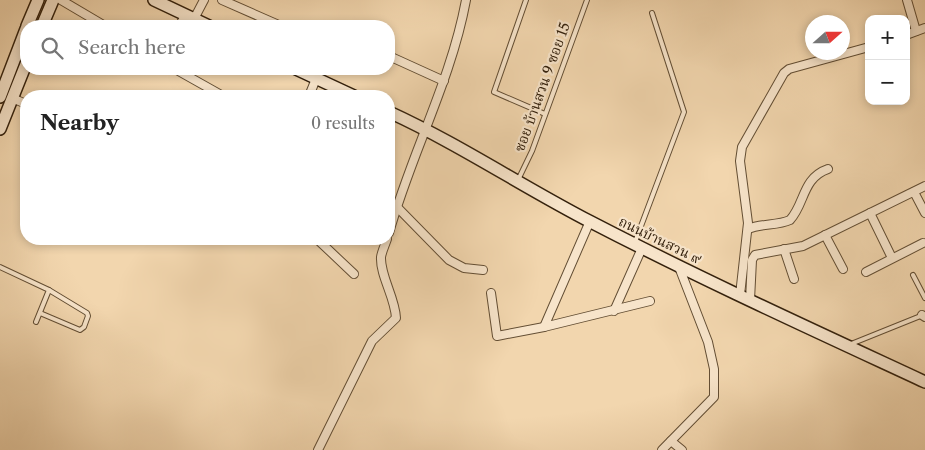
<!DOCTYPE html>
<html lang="en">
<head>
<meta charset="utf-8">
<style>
	:root { --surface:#fff; --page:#f6f6f6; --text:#222; --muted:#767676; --line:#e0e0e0 }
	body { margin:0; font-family:"Libre Caslon Text","Noto Serif Thai",serif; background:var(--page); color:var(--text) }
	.controls { position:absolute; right:15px; top:15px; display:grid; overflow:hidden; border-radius:10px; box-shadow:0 2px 8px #0003 }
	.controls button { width:45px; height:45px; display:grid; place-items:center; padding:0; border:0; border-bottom:1px solid var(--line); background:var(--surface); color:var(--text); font:25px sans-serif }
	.compass { position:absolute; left:805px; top:15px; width:45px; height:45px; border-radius:50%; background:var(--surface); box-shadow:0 2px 8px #0003; rotate:69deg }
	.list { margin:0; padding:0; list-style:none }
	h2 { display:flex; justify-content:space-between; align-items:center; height:65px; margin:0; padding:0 20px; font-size:21px }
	h2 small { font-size:16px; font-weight:400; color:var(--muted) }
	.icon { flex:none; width:28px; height:28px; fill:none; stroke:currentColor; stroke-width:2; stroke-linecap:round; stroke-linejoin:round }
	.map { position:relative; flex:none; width:925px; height:450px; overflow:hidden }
	.search { position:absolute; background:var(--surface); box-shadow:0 2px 8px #0003; left:20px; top:20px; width:375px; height:55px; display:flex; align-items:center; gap:12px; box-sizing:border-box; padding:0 18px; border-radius:20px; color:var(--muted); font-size:19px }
	.panel { position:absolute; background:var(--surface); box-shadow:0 2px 8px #0003; left:20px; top:90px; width:375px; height:155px; border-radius:20px }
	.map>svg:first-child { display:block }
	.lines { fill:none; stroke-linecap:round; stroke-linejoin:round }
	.lane-casing { stroke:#634e34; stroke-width:6 }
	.street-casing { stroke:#634e34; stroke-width:10 }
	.secondary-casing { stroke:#33200c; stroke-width:14 }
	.lane { stroke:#f7e4ca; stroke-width:4 }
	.street { stroke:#f7e4ca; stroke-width:8 }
	.secondary { stroke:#f7e4ca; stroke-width:11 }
	.labels { text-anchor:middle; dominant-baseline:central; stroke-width:4.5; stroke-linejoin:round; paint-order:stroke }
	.street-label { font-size:14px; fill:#33200c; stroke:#f7e4ca }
</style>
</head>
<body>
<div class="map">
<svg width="925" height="450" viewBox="0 0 925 450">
	<rect width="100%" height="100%" fill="#f2d6ae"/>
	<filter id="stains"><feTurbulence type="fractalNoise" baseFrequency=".004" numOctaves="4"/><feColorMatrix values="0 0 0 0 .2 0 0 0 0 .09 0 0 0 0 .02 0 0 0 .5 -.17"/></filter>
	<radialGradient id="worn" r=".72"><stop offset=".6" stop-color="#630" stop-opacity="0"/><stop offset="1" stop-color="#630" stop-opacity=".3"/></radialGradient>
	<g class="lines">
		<defs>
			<g id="lane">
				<polyline points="526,0 494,92 545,114"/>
				<polyline points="518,180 532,151 587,0"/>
				<polyline points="635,242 684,112 652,13"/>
				<polyline points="0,267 49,290 36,322"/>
				<polyline points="913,275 925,298"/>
				<polyline points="40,313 80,330 84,327 88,316 87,313 49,290"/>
				<polyline points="851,344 923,315"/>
			</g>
			<g id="street">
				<polyline points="61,0 105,26"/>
				<polyline points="222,0 281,26"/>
				<polyline points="907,0 916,31"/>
				<polyline points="194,19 204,0"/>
				<polyline points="179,26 186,15"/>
				<polyline points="906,35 925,28"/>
				<polyline points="389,56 444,81"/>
				<polyline points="175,69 223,96"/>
				<polyline points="309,96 320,69"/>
				<polyline points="12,98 26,104"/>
				<polyline points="914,192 925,213"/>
				<polyline points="396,206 449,260 464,268 483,270"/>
				<polyline points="870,213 892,258"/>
				<polyline points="590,221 544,327 650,301"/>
				<path d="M 748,229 C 762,223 777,226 790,220 C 805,204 802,178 828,169"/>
				<path d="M 389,233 C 411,154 451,81 466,0"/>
				<polyline points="825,235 843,269"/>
				<polyline points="317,239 354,274"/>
				<polyline points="784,249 794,279"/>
				<polyline points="866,272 923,243"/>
				<polyline points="491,293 497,336 544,327"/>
				<polyline points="740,295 748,223 740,161 742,147 784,73 789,69 869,47"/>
				<polyline points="750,300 752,260 755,255 803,246 925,186"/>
				<polyline points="614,311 642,248"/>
				<polyline points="922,315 925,317"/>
				<polyline points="671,441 682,450"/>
				<path d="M 318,450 L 372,341 L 396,318 C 395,297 380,276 381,257 C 382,251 385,245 387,239"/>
				<polyline points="662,450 714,397 714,369 708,342 679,267"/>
			</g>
			<g id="secondary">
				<polyline points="154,0 209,26"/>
				<polyline points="27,26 38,0"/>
				<polyline points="42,26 53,0"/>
				<polyline points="296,69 354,96"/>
				<polyline points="0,97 26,29"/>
				<path d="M 389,112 C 459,144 523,187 591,222 C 701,279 813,330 925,382"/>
				<polyline points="0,129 26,64"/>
			</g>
		</defs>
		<use href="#lane" class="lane-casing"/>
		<use href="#street" class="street-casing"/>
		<use href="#secondary" class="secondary-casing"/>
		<use href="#lane" class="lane"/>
		<use href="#street" class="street"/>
		<use href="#secondary" class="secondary"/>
	</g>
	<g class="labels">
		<g class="street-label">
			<text transform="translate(542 87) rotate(-70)">ซอย บ้านสวน 9 ซอย 15</text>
			<text transform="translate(660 240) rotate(26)">ถนนบ้านสวน ๙</text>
		</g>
	</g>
	<rect width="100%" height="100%" filter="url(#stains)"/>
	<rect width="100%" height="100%" fill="url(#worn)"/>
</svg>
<div class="controls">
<button>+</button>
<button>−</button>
</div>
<svg class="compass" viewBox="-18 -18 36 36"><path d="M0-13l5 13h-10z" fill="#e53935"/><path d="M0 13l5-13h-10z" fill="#767676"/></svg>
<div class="search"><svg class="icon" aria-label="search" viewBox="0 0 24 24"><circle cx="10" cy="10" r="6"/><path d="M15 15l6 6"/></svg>Search here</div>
<section class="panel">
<h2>Nearby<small>0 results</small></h2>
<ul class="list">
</ul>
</section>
</div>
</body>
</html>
